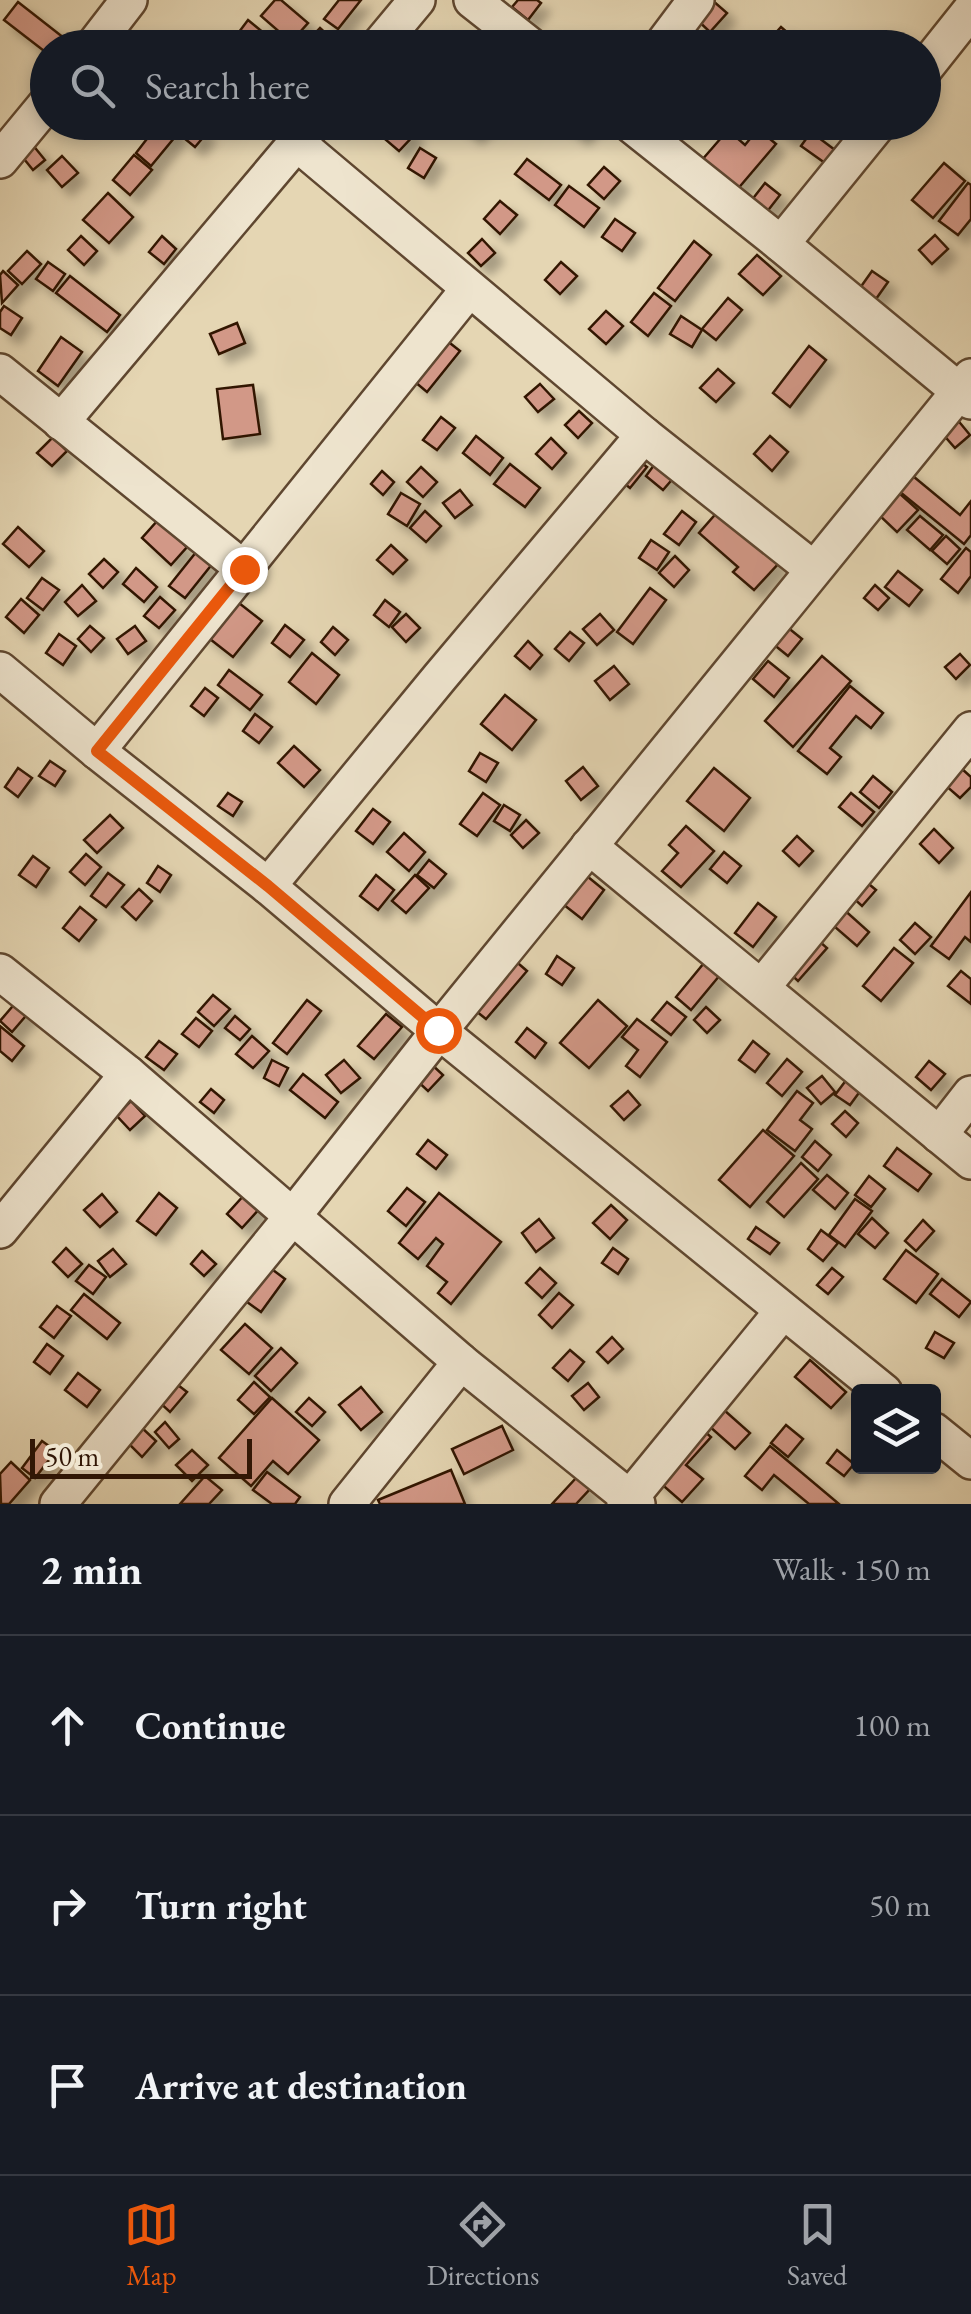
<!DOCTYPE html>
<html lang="en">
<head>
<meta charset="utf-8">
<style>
	:root { --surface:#171b24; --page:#20242c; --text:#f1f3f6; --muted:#9ea1a6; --line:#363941; --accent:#ea580c }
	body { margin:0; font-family:"EB Garamond",serif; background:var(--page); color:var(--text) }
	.controls { position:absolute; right:30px; bottom:30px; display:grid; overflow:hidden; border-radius:10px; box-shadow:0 5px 15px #0003 }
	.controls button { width:90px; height:90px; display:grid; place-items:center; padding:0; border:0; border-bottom:2px solid var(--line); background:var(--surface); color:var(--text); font:50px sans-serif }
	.scale { position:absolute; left:30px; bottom:25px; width:222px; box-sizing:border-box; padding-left:10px; border:5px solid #321705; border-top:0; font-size:28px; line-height:35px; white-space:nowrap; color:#321705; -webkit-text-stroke:8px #eee4ce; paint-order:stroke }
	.stop { position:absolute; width:30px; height:30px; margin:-22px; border:8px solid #ea580c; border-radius:50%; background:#fff }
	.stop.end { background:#ea580c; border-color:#fff; box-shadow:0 2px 10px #0008 }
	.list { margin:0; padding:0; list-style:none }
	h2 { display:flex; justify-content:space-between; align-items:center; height:130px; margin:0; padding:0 40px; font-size:42px }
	h2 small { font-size:32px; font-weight:400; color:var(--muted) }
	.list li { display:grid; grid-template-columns:65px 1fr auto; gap:30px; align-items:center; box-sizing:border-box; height:180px; padding:0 40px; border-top:2px solid var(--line) }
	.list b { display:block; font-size:38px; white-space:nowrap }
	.list em { font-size:32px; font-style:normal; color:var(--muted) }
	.icon { flex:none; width:55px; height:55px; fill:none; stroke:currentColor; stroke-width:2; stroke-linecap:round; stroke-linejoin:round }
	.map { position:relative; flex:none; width:971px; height:1504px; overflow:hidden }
	.search { position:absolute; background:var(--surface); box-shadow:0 5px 15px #0003; left:30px; right:30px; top:30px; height:110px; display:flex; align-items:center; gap:25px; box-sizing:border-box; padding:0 35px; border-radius:55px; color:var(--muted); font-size:38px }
	.sheet { height:670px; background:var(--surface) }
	nav { display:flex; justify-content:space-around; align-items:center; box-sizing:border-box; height:140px; border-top:2px solid var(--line); background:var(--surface); font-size:28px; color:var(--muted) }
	nav a { display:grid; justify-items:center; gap:5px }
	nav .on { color:var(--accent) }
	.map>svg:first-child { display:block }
	.building { fill:#d29887; stroke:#321705; stroke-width:2.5; filter:url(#shadow) }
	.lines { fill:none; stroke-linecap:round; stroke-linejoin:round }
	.street-casing { stroke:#5f4730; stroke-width:40 }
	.street { stroke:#eee4ce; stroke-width:35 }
	.route { stroke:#ea580c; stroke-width:12 }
</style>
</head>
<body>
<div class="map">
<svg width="971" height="1504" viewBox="0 0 971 1504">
	<defs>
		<filter id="shadow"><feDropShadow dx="9" dy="9" stdDeviation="5" flood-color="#0004"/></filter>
	</defs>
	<rect width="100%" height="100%" fill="#e5d6b3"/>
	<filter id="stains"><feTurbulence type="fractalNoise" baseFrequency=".002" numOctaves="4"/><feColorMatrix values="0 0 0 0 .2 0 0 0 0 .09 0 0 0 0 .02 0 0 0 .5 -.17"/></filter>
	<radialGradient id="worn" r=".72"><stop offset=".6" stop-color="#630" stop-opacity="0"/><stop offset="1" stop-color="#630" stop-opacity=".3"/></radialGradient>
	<g class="building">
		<polygon points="275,0 281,0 308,23 291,42 261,16"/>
		<polygon points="339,0 361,0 338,29 324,19"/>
		<polygon points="518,0 537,0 541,3 528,20 512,7"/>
		<polygon points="712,0 727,13 710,32 694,17"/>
		<polygon points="18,2 64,38 57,48 48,48 48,54 4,20"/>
		<polygon points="248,20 265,34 255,48 251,48 236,36"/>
		<polygon points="781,27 797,41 791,48 762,48"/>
		<polygon points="320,28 332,39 324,48 307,48 304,45"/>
		<polygon points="183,33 199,48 170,48"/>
		<polygon points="160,122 168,122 179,132 151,166 136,153"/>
		<polygon points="459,122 485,122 473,135"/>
		<polygon points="564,122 591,122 580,136"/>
		<polygon points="775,122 799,122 802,125 790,138 774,124"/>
		<polygon points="402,123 415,134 399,151 386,140"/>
		<polygon points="195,125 206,134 195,147 184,138"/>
		<polygon points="758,129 776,144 736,191 701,161 728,130 745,145"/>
		<polygon points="811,132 835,150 825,163 801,146"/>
		<polygon points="32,144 45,160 33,170 20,154"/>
		<polygon points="420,148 436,158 424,178 408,168"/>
		<polygon points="134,155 152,170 130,195 113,180"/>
		<polygon points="62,156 78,173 62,187 47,170"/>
		<polygon points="527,159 561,185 549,200 515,174"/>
		<polygon points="944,163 965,181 933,218 912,200"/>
		<polygon points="604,167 620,181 604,199 588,185"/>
		<polygon points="765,183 780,195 766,213 751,201"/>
		<polygon points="968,183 971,185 971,219 958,235 939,221"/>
		<polygon points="569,186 599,208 584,227 555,205"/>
		<polygon points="108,193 133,217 109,243 83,220"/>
		<polygon points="500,201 517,215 500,234 484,219"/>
		<polygon points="615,219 635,233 622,251 602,237"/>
		<polygon points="935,235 948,249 932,264 919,250"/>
		<polygon points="81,236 97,251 84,265 68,250"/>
		<polygon points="162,236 176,249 164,264 149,252"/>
		<polygon points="482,239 495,253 481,266 468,253"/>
		<polygon points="694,241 711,255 675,301 658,288"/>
		<polygon points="27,251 41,264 22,284 8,271"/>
		<polygon points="757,255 781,276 763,295 739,274"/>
		<polygon points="48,262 65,274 53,291 36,279"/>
		<polygon points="561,262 577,276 560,294 545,280"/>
		<polygon points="3,271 18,285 2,303 0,275"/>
		<polygon points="872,271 888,282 876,299 860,288"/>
		<polygon points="70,276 120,315 107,332 56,293"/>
		<polygon points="654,293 671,306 648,336 631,322"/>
		<polygon points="728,298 742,310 716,340 702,329"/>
		<polygon points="4,306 22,318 11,335 0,328 0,312"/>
		<polygon points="606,311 623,326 606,344 589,329"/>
		<polygon points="681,316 702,330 692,347 670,334"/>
		<polygon points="237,323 245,343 219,354 210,334"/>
		<polygon points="441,336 460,351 427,392 408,376"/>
		<polygon points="61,337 82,352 58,386 38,371"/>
		<polygon points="809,346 826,360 790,407 773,393"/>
		<polygon points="718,369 734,383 716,402 700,388"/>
		<polygon points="540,384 554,399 538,412 525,397"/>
		<polygon points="253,385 260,434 223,439 217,389"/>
		<polygon points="579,411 592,423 578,438 565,425"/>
		<polygon points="441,417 455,428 437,450 423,440"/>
		<polygon points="956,418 970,435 955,448 941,432"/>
		<polygon points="476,436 503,458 490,475 463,453"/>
		<polygon points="770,436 788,452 772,471 754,454"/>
		<polygon points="53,437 67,451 52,466 37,453"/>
		<polygon points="551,438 566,453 552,469 536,454"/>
		<polygon points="631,455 647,467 630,488 615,476"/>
		<polygon points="657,461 676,475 663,490 646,476"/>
		<polygon points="510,464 540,488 525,507 494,484"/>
		<polygon points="421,467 437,482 423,497 407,482"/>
		<polygon points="902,467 960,515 971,501 971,535 964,544 889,483"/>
		<polygon points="382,471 394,482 383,495 371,484"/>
		<polygon points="460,490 472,505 455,518 443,503"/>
		<polygon points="401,493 420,504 407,526 388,514"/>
		<polygon points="899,493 918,510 897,532 879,515"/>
		<polygon points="720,509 779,563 754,590 733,572 738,567 699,533"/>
		<polygon points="425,511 441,526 426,542 410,528"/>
		<polygon points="682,511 696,522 679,545 664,534"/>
		<polygon points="920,516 943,535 930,550 907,530"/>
		<polygon points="158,520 187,547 171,565 142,538"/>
		<polygon points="18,527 44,551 29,567 3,544"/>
		<polygon points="946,536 960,549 947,564 932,551"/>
		<polygon points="651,540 669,552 657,570 639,558"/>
		<polygon points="391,545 407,560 393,574 377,560"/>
		<polygon points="966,548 971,552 971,576 958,593 941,579"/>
		<polygon points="197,551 213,563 185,598 169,586"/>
		<polygon points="675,556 689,570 674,587 659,573"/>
		<polygon points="104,559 118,572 103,588 89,574"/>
		<polygon points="136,568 157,587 144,602 123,584"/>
		<polygon points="898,571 922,590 909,606 885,587"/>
		<polygon points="42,578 59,590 43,610 27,598"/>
		<polygon points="82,585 96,601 78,616 65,602"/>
		<polygon points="875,585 889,598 878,610 864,598"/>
		<polygon points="650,588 666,600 633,644 617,632"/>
		<polygon points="230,596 262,621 233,657 201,632"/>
		<polygon points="160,597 175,610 159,628 144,616"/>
		<polygon points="21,599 39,615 24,633 6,617"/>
		<polygon points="385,600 400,612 389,627 374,615"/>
		<polygon points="406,614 420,628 406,642 392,627"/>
		<polygon points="600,614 614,630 597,645 583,629"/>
		<polygon points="781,622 802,639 788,656 767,639"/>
		<polygon points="285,625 304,640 290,657 272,643"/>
		<polygon points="90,626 104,638 91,652 78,639"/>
		<polygon points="135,626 146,641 128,654 117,639"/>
		<polygon points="333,627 348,640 335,655 321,642"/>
		<polygon points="570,632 584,643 569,661 555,649"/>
		<polygon points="59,634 76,646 63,665 46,653"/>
		<polygon points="528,641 542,655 530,669 515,656"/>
		<polygon points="312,653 339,675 316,704 289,682"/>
		<polygon points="960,654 970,665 956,679 945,667"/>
		<polygon points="822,656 851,681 793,747 765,721"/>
		<polygon points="768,661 789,678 774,697 753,679"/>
		<polygon points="614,666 629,684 610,700 595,681"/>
		<polygon points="229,670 262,695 250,710 218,685"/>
		<polygon points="850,686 883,713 871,728 856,716 830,748 841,757 827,774 798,751"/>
		<polygon points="205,688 218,698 204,716 191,706"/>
		<polygon points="505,695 536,720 512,750 481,724"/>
		<polygon points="255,714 272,727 259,743 243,731"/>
		<polygon points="294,746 320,770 304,787 278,763"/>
		<polygon points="480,753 498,763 486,782 469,771"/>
		<polygon points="50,761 65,771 55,786 39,776"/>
		<polygon points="583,767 598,786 581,800 566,781"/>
		<polygon points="18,768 32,778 18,797 5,787"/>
		<polygon points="714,768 750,798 724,831 687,801"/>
		<polygon points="961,768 971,777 971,787 960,798 945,785"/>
		<polygon points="873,776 892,792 879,808 860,792"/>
		<polygon points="228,793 242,802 233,816 218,806"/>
		<polygon points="483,793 500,805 477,836 460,824"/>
		<polygon points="851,793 874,812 862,826 839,807"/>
		<polygon points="504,805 520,815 510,831 494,821"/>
		<polygon points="373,809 390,822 373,844 356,831"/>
		<polygon points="110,815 123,828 97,853 84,840"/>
		<polygon points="526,820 539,833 523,848 511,835"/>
		<polygon points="686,826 714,851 681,887 662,871 678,853 669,845"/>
		<polygon points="934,829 953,848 939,863 920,844"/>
		<polygon points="404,833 425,852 409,871 387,852"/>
		<polygon points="797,836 813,851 799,866 783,851"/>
		<polygon points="724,852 741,866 727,883 710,869"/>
		<polygon points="86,854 101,867 85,885 70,872"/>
		<polygon points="33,856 49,868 36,887 19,875"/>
		<polygon points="429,860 446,874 434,888 417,875"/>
		<polygon points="158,866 171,875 160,892 147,883"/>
		<polygon points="582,872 604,890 582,919 559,901"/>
		<polygon points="108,873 124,885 106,907 91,896"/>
		<polygon points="376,875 394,890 378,910 360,896"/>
		<polygon points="415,875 429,888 406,913 392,901"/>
		<polygon points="864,880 876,890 862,906 850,895"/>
		<polygon points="139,889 152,901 136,920 122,907"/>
		<polygon points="971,892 971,942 965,937 949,959 931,946"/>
		<polygon points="758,903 776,917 753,947 735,933"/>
		<polygon points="80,907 96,920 79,941 63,928"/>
		<polygon points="841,907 869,932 857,946 828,921"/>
		<polygon points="915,923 931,937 915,954 900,940"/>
		<polygon points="811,934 827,948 798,981 782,966"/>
		<polygon points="894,948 913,963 881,1001 863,986"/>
		<polygon points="557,956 574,968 562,985 546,974"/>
		<polygon points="512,958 527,971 486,1019 471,1007"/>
		<polygon points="704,963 720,975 691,1010 676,997"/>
		<polygon points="961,971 971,979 971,1004 948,986"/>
		<polygon points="213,995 230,1009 214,1026 198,1012"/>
		<polygon points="18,1000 30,1011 12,1032 0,1021"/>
		<polygon points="307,1000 321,1011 287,1054 273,1043"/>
		<polygon points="598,1000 627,1026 589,1068 560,1043"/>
		<polygon points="667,1002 686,1017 671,1035 652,1020"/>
		<polygon points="706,1007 720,1020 707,1033 694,1020"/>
		<polygon points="386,1014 402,1027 374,1059 358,1046"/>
		<polygon points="235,1016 250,1029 240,1040 225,1028"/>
		<polygon points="196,1018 212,1031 199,1047 182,1034"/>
		<polygon points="637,1019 667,1042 640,1077 626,1066 638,1050 622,1037"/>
		<polygon points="0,1026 24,1046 12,1061 0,1051"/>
		<polygon points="527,1028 546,1043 535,1058 516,1042"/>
		<polygon points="252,1036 269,1051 253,1068 236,1054"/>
		<polygon points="159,1041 177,1054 164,1070 146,1057"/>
		<polygon points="753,1041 769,1054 755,1072 739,1060"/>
		<polygon points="787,1059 802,1072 782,1096 767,1083"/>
		<polygon points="272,1060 288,1068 279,1086 264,1078"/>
		<polygon points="344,1060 360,1078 341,1093 326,1075"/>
		<polygon points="428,1061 443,1075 428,1091 413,1077"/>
		<polygon points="929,1061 945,1074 931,1090 916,1077"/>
		<polygon points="303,1074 338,1102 325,1118 290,1090"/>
		<polygon points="822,1076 835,1092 821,1104 807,1088"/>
		<polygon points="847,1079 861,1090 850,1105 835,1095"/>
		<polygon points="211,1089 224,1100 214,1113 200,1102"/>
		<polygon points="628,1091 640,1105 624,1120 611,1106"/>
		<polygon points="797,1091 813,1103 800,1120 812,1129 795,1151 767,1130"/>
		<polygon points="131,1101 145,1116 130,1130 116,1115"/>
		<polygon points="845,1111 858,1123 846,1137 832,1124"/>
		<polygon points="763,1130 794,1156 750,1207 719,1180"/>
		<polygon points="428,1140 447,1155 436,1169 417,1154"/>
		<polygon points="815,1141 831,1155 818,1171 802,1157"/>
		<polygon points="897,1148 931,1174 918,1191 884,1166"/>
		<polygon points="801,1163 818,1179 784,1217 767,1202"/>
		<polygon points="827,1175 848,1193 835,1209 813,1190"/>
		<polygon points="869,1176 885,1189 871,1207 855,1195"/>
		<polygon points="407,1188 425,1202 406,1226 388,1211"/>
		<polygon points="159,1193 177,1208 156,1235 137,1221"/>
		<polygon points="246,1193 261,1207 242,1228 227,1214"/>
		<polygon points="439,1193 501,1242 451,1304 438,1293 447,1282 427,1266 443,1244 436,1238 418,1259 399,1243"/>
		<polygon points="102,1194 117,1212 100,1227 84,1210"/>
		<polygon points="855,1199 872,1211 845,1247 829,1235"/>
		<polygon points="611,1205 627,1220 610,1239 593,1223"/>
		<polygon points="872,1218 888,1233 875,1248 858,1234"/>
		<polygon points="539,1219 554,1238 536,1252 522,1233"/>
		<polygon points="923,1220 934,1231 916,1251 905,1241"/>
		<polygon points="756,1227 779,1243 770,1254 748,1239"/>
		<polygon points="821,1230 838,1243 823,1261 808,1249"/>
		<polygon points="66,1248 82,1264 68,1277 53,1262"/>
		<polygon points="613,1248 628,1259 618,1274 602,1263"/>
		<polygon points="113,1249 126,1264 110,1277 98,1261"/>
		<polygon points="906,1250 938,1274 916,1303 884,1279"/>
		<polygon points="202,1251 216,1264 204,1276 191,1264"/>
		<polygon points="265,1264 285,1279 261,1312 240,1297"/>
		<polygon points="89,1265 106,1277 93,1294 76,1281"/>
		<polygon points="540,1268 556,1283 542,1298 526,1283"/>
		<polygon points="832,1268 843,1277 828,1294 817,1285"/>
		<polygon points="942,1279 971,1302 959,1317 930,1294"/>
		<polygon points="559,1293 573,1305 552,1328 539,1315"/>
		<polygon points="84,1294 120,1323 107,1339 71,1310"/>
		<polygon points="57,1306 71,1316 54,1338 40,1327"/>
		<polygon points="245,1324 272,1348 249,1374 221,1350"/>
		<polygon points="935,1332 954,1343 944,1358 926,1348"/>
		<polygon points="612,1337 623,1349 608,1363 597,1352"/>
		<polygon points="47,1344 63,1356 50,1374 34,1362"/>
		<polygon points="281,1348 297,1363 271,1391 255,1376"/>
		<polygon points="570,1350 584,1362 568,1381 553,1368"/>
		<polygon points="810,1360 846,1392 831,1408 795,1377"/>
		<polygon points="78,1373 100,1390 87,1407 65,1390"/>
		<polygon points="174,1382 187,1392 170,1412 158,1401"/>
		<polygon points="254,1382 270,1397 254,1414 238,1400"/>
		<polygon points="588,1383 599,1397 584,1410 572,1396"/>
		<polygon points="361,1387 382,1412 361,1430 339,1405"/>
		<polygon points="272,1398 319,1440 288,1474 273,1461 251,1486 219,1458"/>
		<polygon points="309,1398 325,1412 312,1426 296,1412"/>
		<polygon points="715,1402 750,1433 735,1449 700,1418"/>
		<polygon points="165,1422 179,1439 169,1448 155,1432"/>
		<polygon points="695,1423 711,1437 686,1465 703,1479 682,1502 650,1474"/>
		<polygon points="786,1425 803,1439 788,1457 771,1443"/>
		<polygon points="140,1426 156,1441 142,1457 126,1441"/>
		<polygon points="502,1426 513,1450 464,1474 452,1449"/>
		<polygon points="42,1441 56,1451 35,1478 22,1468"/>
		<polygon points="770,1446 839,1504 809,1504 774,1475 762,1490 745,1476"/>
		<polygon points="192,1450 208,1465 192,1481 176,1465"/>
		<polygon points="837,1450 854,1464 844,1476 827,1463"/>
		<polygon points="11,1462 30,1480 9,1504 1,1504 0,1474"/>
		<polygon points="451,1470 465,1504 380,1504 378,1500"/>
		<polygon points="267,1472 300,1497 295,1504 272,1504 253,1490"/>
		<polygon points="205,1476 222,1490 209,1504 180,1504"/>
		<polygon points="577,1477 590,1489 576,1504 552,1504"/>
	</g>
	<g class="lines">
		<defs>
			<g id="street">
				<polyline points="472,0 533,48"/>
				<polyline points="92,48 129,0"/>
				<polyline points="377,48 417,0"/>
				<polyline points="660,48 696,0"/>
				<polyline points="924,69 971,10"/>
				<polyline points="628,122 781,244 971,401"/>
				<polyline points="297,143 644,435 813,569"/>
				<polyline points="0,160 48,102"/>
				<polyline points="781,244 880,122"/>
				<polyline points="0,372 244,569"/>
				<polyline points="61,422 314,122"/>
				<polyline points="0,670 97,751 268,886 439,1031 884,1392"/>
				<polyline points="97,751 469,289"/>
				<polyline points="589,846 971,1161"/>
				<polyline points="268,886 440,677 644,435"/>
				<polyline points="0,972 128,1074 461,1362 637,1504"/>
				<polyline points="762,987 971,730"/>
				<polyline points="939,1135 971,1094"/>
				<polyline points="0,1230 128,1074"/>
				<polyline points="934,1431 971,1461"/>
				<polyline points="58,1504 293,1216 439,1031 971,377"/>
				<polyline points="347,1504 461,1362"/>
				<polyline points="625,1504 783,1311"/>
			</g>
		</defs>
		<use href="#street" class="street-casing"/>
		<use href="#street" class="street"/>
	</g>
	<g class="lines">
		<polyline class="route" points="244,569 97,751 268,886 438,1030"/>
	</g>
	<rect width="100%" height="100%" filter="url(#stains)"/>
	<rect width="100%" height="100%" fill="url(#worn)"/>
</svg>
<div class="controls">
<button><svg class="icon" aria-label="layers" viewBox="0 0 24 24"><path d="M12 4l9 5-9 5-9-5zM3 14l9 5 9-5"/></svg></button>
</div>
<div class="scale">50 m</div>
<div class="stop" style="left:438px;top:1030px"></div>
<div class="stop end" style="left:244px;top:569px"></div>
<div class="search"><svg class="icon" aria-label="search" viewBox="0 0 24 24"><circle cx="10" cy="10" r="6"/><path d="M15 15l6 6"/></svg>Search here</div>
</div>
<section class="sheet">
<h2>2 min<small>Walk · 150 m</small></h2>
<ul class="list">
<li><svg class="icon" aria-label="ahead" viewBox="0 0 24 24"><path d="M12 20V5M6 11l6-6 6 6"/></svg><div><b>Continue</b></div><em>100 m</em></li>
<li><svg class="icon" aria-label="right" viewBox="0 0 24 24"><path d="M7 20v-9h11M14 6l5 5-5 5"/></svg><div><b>Turn right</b></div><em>50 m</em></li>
<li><svg class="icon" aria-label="arrive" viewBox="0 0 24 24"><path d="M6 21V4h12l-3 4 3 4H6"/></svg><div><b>Arrive at destination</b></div></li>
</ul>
</section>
<nav>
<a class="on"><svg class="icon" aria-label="map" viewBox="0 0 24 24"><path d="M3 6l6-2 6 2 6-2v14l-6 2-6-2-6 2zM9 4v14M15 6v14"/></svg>Map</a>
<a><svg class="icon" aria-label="directions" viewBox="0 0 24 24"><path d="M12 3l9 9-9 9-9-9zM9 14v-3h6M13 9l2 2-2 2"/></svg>Directions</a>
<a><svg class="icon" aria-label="saved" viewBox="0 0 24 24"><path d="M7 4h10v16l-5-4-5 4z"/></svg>Saved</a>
</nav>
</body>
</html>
